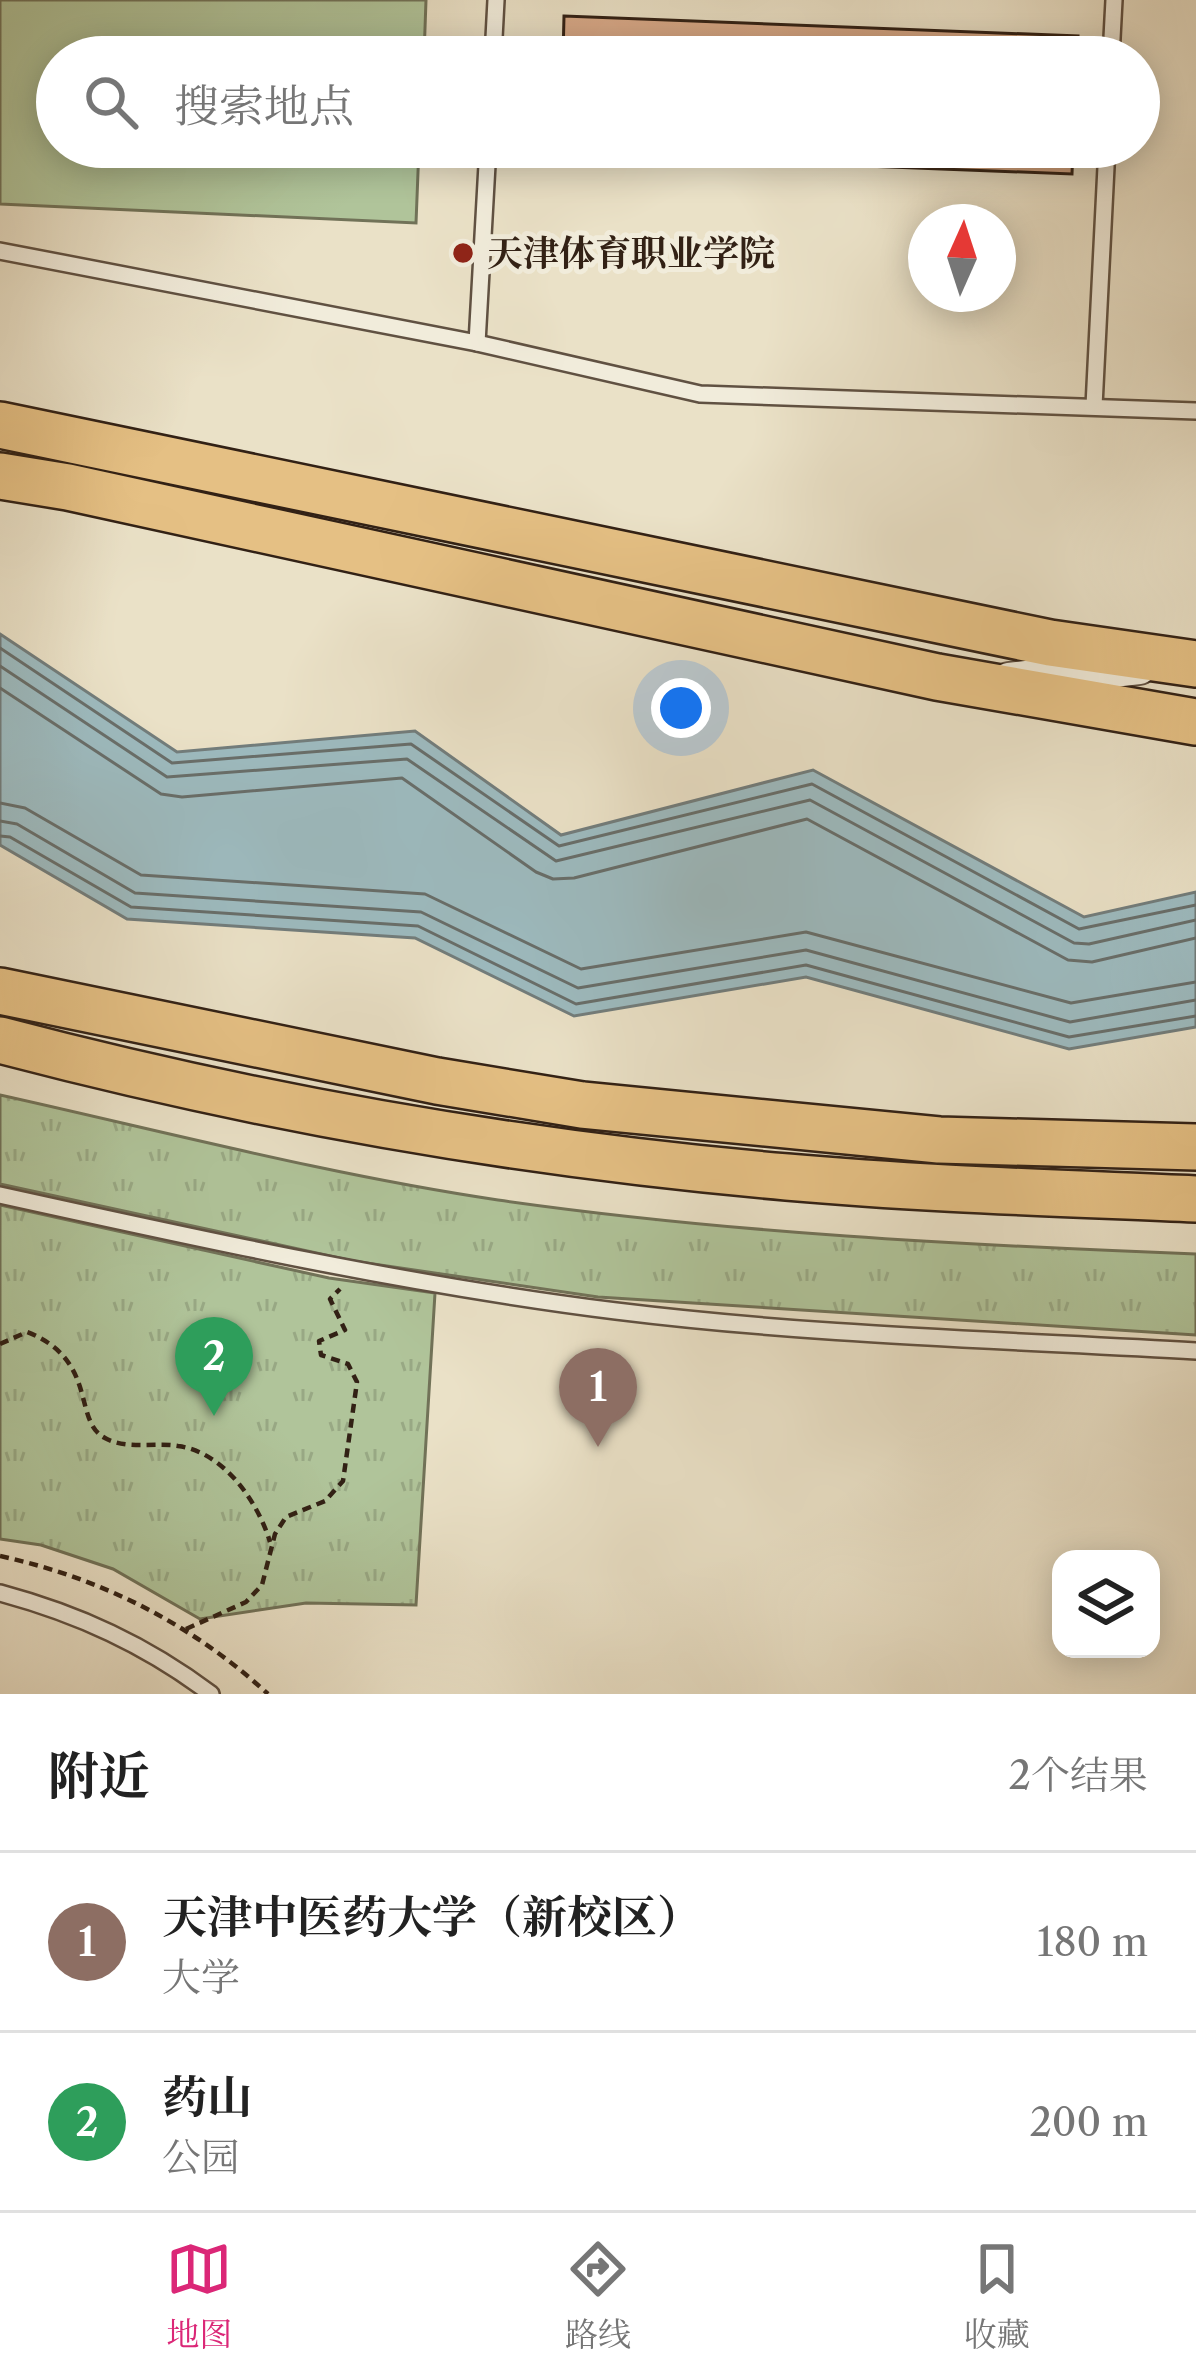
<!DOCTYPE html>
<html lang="zh">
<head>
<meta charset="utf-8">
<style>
	:root { --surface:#fff; --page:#f6f6f6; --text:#222; --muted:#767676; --line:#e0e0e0; --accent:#db2777 }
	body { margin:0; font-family:"Libre Caslon Text","Noto Serif SC",serif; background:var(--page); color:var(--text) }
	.controls { position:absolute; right:36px; bottom:36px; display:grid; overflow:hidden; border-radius:24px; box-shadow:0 6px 30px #0003 }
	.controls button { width:108px; height:108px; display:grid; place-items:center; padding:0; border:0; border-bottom:3px solid var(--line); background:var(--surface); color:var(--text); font:60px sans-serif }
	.compass { position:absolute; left:908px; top:204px; width:108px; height:108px; border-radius:50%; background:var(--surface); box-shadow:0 6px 30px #0003; rotate:3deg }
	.you { position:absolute; left:681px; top:708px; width:42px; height:42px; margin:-30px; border:9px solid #fff; border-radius:50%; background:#1a73e8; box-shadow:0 0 0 18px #1a73e833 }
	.badge { display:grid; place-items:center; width:78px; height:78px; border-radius:50%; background:var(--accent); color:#fff; font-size:39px; font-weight:700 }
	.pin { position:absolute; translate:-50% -99px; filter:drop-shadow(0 3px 6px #0008) }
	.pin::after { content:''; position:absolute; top:63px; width:42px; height:36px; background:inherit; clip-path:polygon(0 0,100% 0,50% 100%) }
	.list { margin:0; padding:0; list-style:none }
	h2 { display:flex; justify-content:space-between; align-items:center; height:156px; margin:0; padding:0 48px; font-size:51px }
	h2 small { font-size:39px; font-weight:400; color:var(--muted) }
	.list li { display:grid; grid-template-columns:78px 1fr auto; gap:36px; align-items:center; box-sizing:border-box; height:180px; padding:0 48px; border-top:3px solid var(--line) }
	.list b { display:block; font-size:45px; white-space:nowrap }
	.list p { margin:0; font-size:39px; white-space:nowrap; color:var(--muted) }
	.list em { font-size:39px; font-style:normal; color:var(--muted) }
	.icon { flex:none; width:66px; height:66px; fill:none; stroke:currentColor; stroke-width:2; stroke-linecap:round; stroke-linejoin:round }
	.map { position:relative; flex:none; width:1196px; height:1694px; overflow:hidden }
	.search { position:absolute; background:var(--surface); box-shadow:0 6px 30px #0003; left:36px; right:36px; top:36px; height:132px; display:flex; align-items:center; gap:30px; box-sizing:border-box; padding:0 42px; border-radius:66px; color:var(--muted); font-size:45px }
	.sheet { height:516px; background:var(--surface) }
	nav { display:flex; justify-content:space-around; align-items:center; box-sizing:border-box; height:168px; border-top:3px solid var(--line); background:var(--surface); font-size:33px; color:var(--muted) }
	nav a { display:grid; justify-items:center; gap:6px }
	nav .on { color:var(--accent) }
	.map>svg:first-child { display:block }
	.grass { fill:url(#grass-tufts); stroke:#717258; stroke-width:3 }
	.pitch { fill:#b0c49a; stroke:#717258; stroke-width:3 }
	.water { fill:#9dbbc0; stroke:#727d7c; stroke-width:3 }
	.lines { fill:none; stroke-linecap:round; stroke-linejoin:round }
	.shore { stroke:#686e6a; stroke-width:3 }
	.building { fill:#d9aa89; stroke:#322115; stroke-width:3 }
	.service-casing { stroke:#605142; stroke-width:20 }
	.tertiary-casing { stroke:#605142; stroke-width:40 }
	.primary-casing { stroke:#322115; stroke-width:50 }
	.path { stroke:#322115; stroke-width:4.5; stroke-dasharray:9 6; stroke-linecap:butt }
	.service { stroke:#f1ecdb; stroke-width:15 }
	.tertiary { stroke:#f1ecdb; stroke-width:36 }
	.primary { stroke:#e5c084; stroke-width:45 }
	.poi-dot { fill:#8f2418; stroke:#f1ecdb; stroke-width:4.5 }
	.labels { text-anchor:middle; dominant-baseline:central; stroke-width:10; stroke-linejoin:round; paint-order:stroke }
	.poi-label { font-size:36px; font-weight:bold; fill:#322115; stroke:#f1ecdb; text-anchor:start }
</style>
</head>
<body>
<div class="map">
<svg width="1196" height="1694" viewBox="0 0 1196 1694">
	<defs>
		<pattern id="grass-tufts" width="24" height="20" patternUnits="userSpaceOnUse" patternTransform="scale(3)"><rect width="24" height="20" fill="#b0c49a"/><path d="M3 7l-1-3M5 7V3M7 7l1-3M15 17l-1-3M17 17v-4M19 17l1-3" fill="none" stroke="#98a884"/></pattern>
	</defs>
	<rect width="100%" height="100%" fill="#eae1c7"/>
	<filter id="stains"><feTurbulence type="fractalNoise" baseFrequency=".00167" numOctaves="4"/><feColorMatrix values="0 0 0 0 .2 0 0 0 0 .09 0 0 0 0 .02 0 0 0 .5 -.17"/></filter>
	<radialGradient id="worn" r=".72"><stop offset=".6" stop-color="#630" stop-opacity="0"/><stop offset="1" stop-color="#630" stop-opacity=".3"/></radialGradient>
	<g class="grass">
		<path d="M 0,1095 C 166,1132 330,1175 498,1200 C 729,1233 963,1245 1196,1254 L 1196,1335 L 598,1297 L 353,1261 L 0,1184 Z"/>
		<polygon points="0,1205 329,1278 435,1293 416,1605 306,1603 200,1619 113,1569 41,1545 0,1539"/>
	</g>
	<polygon class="pitch" points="0,0 426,0 424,57 57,57 57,147 419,147 416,223 0,204"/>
	<polygon class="water" points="0,634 177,752 415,731 561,835 813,770 1084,917 1196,892 1196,1027 1069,1049 806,977 574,1016 415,938 127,919 0,845"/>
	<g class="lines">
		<g class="shore">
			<polyline points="0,648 172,763 411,744 559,846 812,784 1079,929 1196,905"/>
			<polyline points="0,666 167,777 407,759 556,861 810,800 1074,943 1089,944 1196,920"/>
			<polyline points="0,688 161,794 182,797 402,778 536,872 553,879 574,878 807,819 1068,960 1092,962 1196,938"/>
			<polyline points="0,803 25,808 141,875 425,894 581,969 806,932 1071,1003 1196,982"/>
			<polyline points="0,821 17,824 135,893 421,912 578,988 806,950 1070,1022 1196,1000"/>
			<polyline points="0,836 10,837 131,907 418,926 576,1004 806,965 1069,1037 1196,1016"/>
		</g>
	</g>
	<g class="building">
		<polygon points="564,16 1078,36 1077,57 563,57"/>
		<polygon points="559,147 1073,147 1072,174 559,154"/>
	</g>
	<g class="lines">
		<defs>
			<g id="service">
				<polyline points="493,57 496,0"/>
				<polyline points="1111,57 1114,0"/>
				<polyline points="0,251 477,343 700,394 1196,411"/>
				<polyline points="477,343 488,147"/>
				<polyline points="1094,406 1107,147"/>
				<path d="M 0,1195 C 204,1240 408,1285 616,1311 C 809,1335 1002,1340 1196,1351"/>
				<path d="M 0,1593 C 78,1614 146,1645 211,1694"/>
			</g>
			<polyline id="tertiary" points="1009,681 1139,666"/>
			<g id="primary">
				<polyline points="0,425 1050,643 1196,664"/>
				<polyline points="0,476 68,487 937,677 1196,722"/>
				<polyline points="0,991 437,1081 582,1105 939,1140 1196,1147"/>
				<path d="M 0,1040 C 258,1108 521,1154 787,1177 C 923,1189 1060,1193 1196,1199"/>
			</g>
		</defs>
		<use href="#service" class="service-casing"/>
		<use href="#tertiary" class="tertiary-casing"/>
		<use href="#primary" class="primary-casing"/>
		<g class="path">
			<path d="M 0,1344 L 27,1332 C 99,1360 72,1421 105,1438 C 126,1450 155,1442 178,1446 C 224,1452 258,1502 270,1542"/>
			<path d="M 0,1556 C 101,1578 192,1624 268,1694"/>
			<polyline points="186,1629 246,1602 262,1585 275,1534 286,1517 325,1501 343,1481 357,1382 348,1364 321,1355 319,1341 345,1330 330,1299 340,1289"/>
		</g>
		<use href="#service" class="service"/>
		<use href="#tertiary" class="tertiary"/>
		<use href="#primary" class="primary"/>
	</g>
	<circle class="poi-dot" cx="463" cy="253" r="12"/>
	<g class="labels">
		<g class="poi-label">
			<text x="487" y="253">天津体育职业学院</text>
		</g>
	</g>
	<rect width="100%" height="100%" filter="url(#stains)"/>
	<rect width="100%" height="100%" fill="url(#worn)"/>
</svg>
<div class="controls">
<button><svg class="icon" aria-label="layers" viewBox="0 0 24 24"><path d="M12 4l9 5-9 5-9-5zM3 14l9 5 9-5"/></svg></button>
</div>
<svg class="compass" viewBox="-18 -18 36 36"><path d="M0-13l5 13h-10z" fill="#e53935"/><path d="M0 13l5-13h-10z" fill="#767676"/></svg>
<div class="you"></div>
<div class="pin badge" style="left:598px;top:1447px;background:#8d6e63">1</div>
<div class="pin badge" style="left:214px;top:1416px;background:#2e9e5b">2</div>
<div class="search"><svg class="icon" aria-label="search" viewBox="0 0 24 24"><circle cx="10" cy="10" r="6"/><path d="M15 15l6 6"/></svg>搜索地点</div>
</div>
<section class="sheet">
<h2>附近<small>2个结果</small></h2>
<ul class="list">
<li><span class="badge" style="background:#8d6e63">1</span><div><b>天津中医药大学（新校区）</b><p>大学</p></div><em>180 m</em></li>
<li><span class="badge" style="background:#2e9e5b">2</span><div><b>药山</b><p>公园</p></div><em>200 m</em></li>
</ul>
</section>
<nav>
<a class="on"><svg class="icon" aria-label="map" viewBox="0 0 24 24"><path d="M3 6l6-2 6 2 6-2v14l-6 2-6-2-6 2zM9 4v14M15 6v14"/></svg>地图</a>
<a><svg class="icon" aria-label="directions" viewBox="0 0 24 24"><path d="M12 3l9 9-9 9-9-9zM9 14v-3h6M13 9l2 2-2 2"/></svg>路线</a>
<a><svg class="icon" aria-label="saved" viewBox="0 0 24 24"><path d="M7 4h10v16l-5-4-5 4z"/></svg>收藏</a>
</nav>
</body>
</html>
